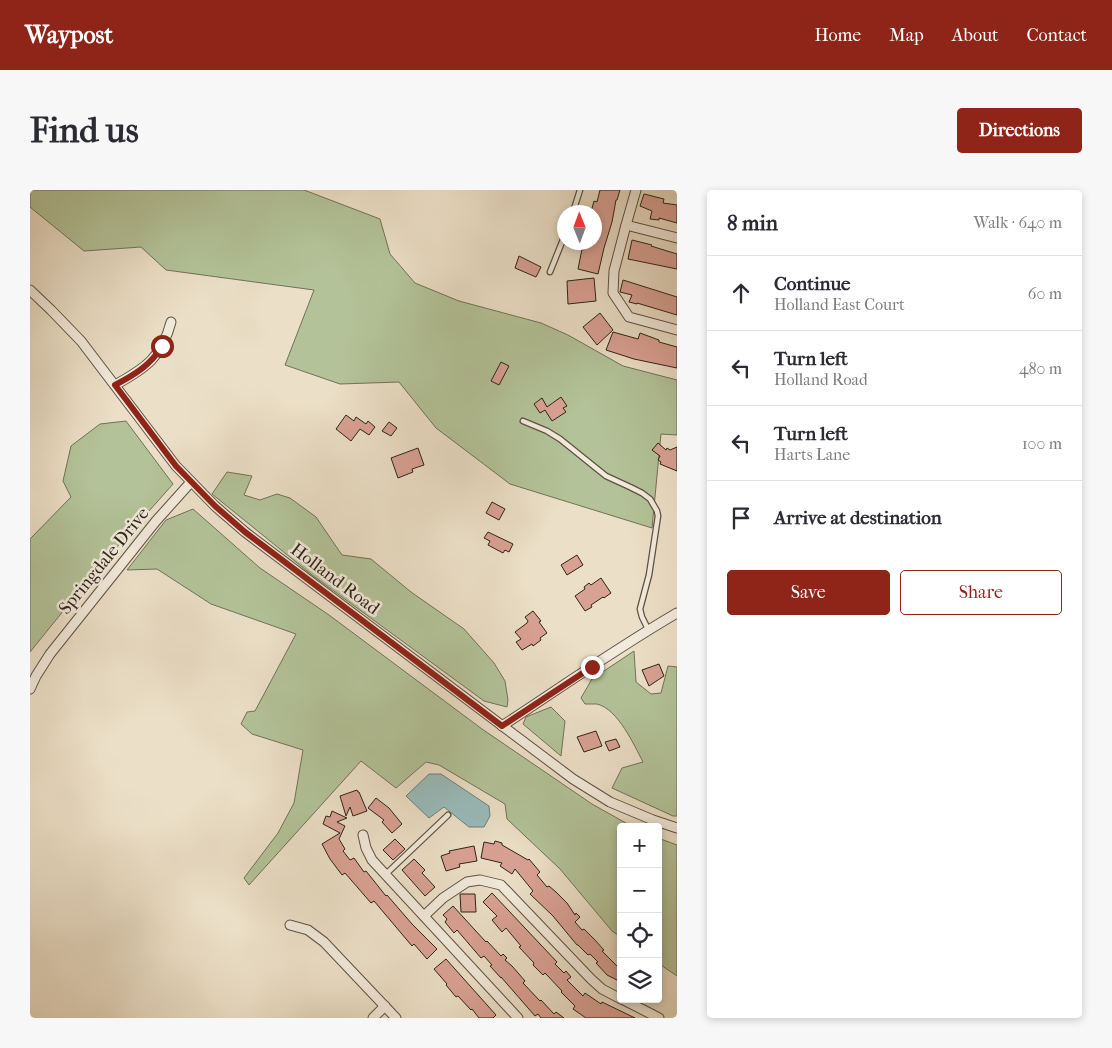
<!DOCTYPE html>
<html lang="en">
<head>
<meta charset="utf-8">
<style>
	:root { --surface:#fff; --page:#f7f7f7; --text:#2b2b33; --muted:#7c7c81; --line:#e1e1e2; --accent:#8f2418 }
	body { margin:0; font-family:"IM FELL French Canon",serif; background:var(--page); color:var(--text) }
	.controls { position:absolute; right:15px; bottom:15px; display:grid; overflow:hidden; border-radius:5px; box-shadow:0 2px 8px #0003 }
	.controls button { width:45px; height:45px; display:grid; place-items:center; padding:0; border:0; border-bottom:1px solid var(--line); background:var(--surface); color:var(--text); font:25px sans-serif }
	.compass { position:absolute; left:527px; top:15px; width:45px; height:45px; border-radius:50%; background:var(--surface); box-shadow:0 2px 8px #0003; rotate:359deg }
	.stop { position:absolute; width:15px; height:15px; margin:-11px; border:4px solid #8f2418; border-radius:50%; background:#fff }
	.stop.end { background:#8f2418; border-color:#fff; box-shadow:0 1px 5px #0008 }
	.list { margin:0; padding:0; list-style:none }
	h2 { display:flex; justify-content:space-between; align-items:center; height:65px; margin:0; padding:0 20px; font-size:21px }
	h2 small { font-size:16px; font-weight:400; color:var(--muted) }
	.list li { display:grid; grid-template-columns:32px 1fr auto; gap:15px; align-items:center; box-sizing:border-box; height:75px; padding:0 20px; border-top:1px solid var(--line) }
	.list b { display:block; font-size:19px; white-space:nowrap }
	.list p { margin:0; font-size:16px; white-space:nowrap; color:var(--muted) }
	.list em { font-size:16px; font-style:normal; color:var(--muted) }
	.actions { display:flex; gap:10px; padding:15px 20px }
	.actions a { flex:1; padding:11px 0; border:1px solid var(--accent); border-radius:5px; text-align:center; font-size:18px; color:var(--accent) }
	.actions .main { background:var(--accent); color:#fff }
	.icon { flex:none; width:28px; height:28px; fill:none; stroke:currentColor; stroke-width:2; stroke-linecap:round; stroke-linejoin:round }
	.map { position:relative; flex:none; width:647px; height:828px; overflow:hidden; border-radius:5px }
	header { display:flex; align-items:center; gap:30px; box-sizing:border-box; height:70px; padding:0 25px; background:var(--accent); color:#fff }
	header strong { font-size:24px }
	nav { display:flex; gap:28px; margin-inline-start:auto; font-size:18px }
	.intro { display:flex; align-items:center; justify-content:space-between; box-sizing:border-box; height:120px; padding:0 30px }
	h1 { margin:0; font-size:35px }
	.button { padding:12px 22px; border-radius:5px; background:var(--accent); color:#fff; font-size:18px; font-weight:700 }
	main { display:flex; gap:30px; padding:0 30px }
	aside { flex:1; background:var(--surface); border-radius:5px; box-shadow:0 2px 8px #0003 }
	.map>svg:first-child { display:block }
	.green { fill:#b3c298; stroke:#707258 }
	.water { fill:#99bcbc; stroke:#6e7f7b }
	.building { fill:#d9a194; stroke:#2d2319 }
	.lines { fill:none; stroke-linecap:round; stroke-linejoin:round }
	.lane-casing { stroke:#5c5244; stroke-width:7 }
	.street-casing { stroke:#5c5244; stroke-width:11 }
	.lane { stroke:#f2eadb; stroke-width:4.5 }
	.street { stroke:#f2eadb; stroke-width:9 }
	.route { stroke:#8f2418; stroke-width:6 }
	.labels { text-anchor:middle; dominant-baseline:central; stroke-width:5; stroke-linejoin:round; paint-order:stroke }
	.street-label { font-size:18px; fill:#2d2319; stroke:#f2eadb }
</style>
</head>
<body>
<header>
<strong>Waypost</strong>
<nav><a>Home</a><a>Map</a><a>About</a><a>Contact</a></nav>
</header>
<div class="intro"><h1>Find us</h1><a class="button">Directions</a></div>
<main>
<div class="map">
<svg width="647" height="828" viewBox="0 0 647 828">
	<rect width="100%" height="100%" fill="#ebdfc7"/>
	<filter id="stains"><feTurbulence type="fractalNoise" baseFrequency=".004" numOctaves="4"/><feColorMatrix values="0 0 0 0 .2 0 0 0 0 .09 0 0 0 0 .02 0 0 0 .5 -.17"/></filter>
	<radialGradient id="worn" r=".72"><stop offset=".6" stop-color="#630" stop-opacity="0"/><stop offset="1" stop-color="#630" stop-opacity=".3"/></radialGradient>
	<g class="green">
		<polygon points="0,0 274,0 350,29 360,64 385,93 429,111 511,133 538,145 593,176 647,190 647,245 631,244 622,338 480,294 406,238 369,192 310,194 255,175 284,100 136,80 111,57 54,61 0,17"/>
		<polygon points="96,231 143,294 64,383 0,462 0,349 41,307 33,291 41,256 70,234"/>
		<polygon points="197,282 222,286 214,305 230,310 247,304 260,308 286,327 312,365 341,369 381,402 434,439 464,473 475,491 478,510 477,517 454,511 282,385 182,304"/>
		<polygon points="163,319 230,378 299,425 452,539 562,614 603,637 591,637 591,747 582,741 530,679 477,629 475,614 409,575 396,572 366,598 331,571 219,695 214,688 248,643 264,613 273,560 222,544 211,534 217,522 225,521 266,444 181,414 127,379 97,380 136,330"/>
		<path d="M 604,461 L 606,492 L 621,504 L 631,503 L 638,476 L 647,477 L 647,626 L 643,626 L 582,598 L 592,578 L 613,572 C 604,555 588,519 567,514 C 564,514 559,514 555,514 L 551,508 L 562,489 Z"/>
		<polygon points="521,517 535,531 531,566 493,534 496,527"/>
		<polygon points="628,648 647,655 647,786 628,773"/>
	</g>
	<polygon class="water" points="399,584 411,584 459,616 460,626 454,637 439,637 414,617 399,628 376,606"/>
	<g class="building">
		<polygon points="570,0 590,0 587,10 586,10 582,32 574,58 568,84 548,79 552,59 554,60 556,52 564,52 564,22 561,22 564,11 567,12"/>
		<polygon points="614,4 634,9 633,13 647,15 647,33 629,28 629,30 620,29 622,21 610,16"/>
		<polygon points="602,50 622,55 621,56 647,64 647,79 598,69"/>
		<polygon points="489,66 511,77 506,87 485,78"/>
		<polygon points="564,88 566,111 538,114 537,91"/>
		<polygon points="593,90 647,107 647,125 607,113 607,114 599,112 602,105 590,102"/>
		<polygon points="570,123 583,140 567,155 553,137"/>
		<polygon points="583,142 608,149 610,143 629,150 629,152 647,157 647,178 604,169 576,160"/>
		<polygon points="471,172 479,176 469,195 461,191"/>
		<polygon points="531,207 537,216 533,218 536,222 522,231 515,220 510,223 504,214 512,208 517,217"/>
		<polygon points="316,225 324,231 326,227 336,234 338,231 345,237 339,245 330,239 321,251 306,239"/>
		<polygon points="359,232 367,238 361,246 352,241"/>
		<polygon points="628,253 636,260 637,258 640,260 647,257 647,281 630,274 631,272 628,270 630,266 622,260"/>
		<polygon points="388,258 394,275 382,279 383,282 368,288 361,268"/>
		<polygon points="462,312 475,319 469,330 456,323"/>
		<polygon points="458,342 483,354 479,362 475,360 473,363 458,355 460,351 454,348"/>
		<polygon points="547,365 553,375 537,385 531,375"/>
		<polygon points="571,388 581,403 574,408 573,407 561,415 562,417 555,421 545,406 555,399 554,397 559,393 561,395"/>
		<polygon points="503,421 511,431 509,432 517,443 510,448 511,450 503,456 502,454 492,460 486,452 491,449 485,442 497,433 498,431 495,427"/>
		<polygon points="629,474 634,486 619,496 612,480"/>
		<polygon points="566,541 572,556 554,562 547,547"/>
		<polygon points="586,549 590,557 579,561 575,552"/>
		<polygon points="327,600 328,602 329,602 337,621 323,626 320,617 316,626 310,606"/>
		<polygon points="346,608 359,618 372,634 362,643 352,632 354,630 338,618"/>
		<polygon points="302,621 317,628 307,632 315,636 309,649 315,659 313,661 320,670 324,668 334,682 336,681 356,706 357,705 382,734 407,759 397,769 384,754 382,756 344,711 341,713 315,683 312,685 300,669 292,654 310,643 293,634 296,626 300,627"/>
		<polygon points="365,649 375,659 363,670 353,660"/>
		<polygon points="465,651 472,653 472,655 498,670 499,669 510,682 507,685 517,697 519,696 526,702 537,713 545,725 546,723 550,727 545,732 552,740 554,739 564,749 574,760 572,761 591,780 591,792 577,785 566,773 568,772 560,764 558,765 548,755 547,755 523,726 500,704 503,701 485,679 482,684 470,676 472,673 451,668 454,652 464,654"/>
		<polygon points="444,656 447,671 429,674 430,677 416,681 411,666 420,663 419,661"/>
		<polygon points="384,669 395,680 392,683 405,697 395,706 372,680"/>
		<polygon points="462,703 527,772 525,774 534,783 536,781 541,787 537,790 553,806 555,803 571,814 572,812 605,828 556,828 543,819 545,816 531,802 532,801 515,783 513,785 503,775 504,773 489,757 491,756 476,738 472,742 462,730 467,726 453,712"/>
		<polygon points="430,704 445,704 446,722 431,722"/>
		<polygon points="423,716 456,752 457,751 471,766 473,764 477,768 475,770 482,776 495,791 493,793 510,811 511,810 524,824 526,822 534,828 511,828 508,824 505,826 471,787 471,788 460,776 462,775 454,766 451,768 427,740 424,743 415,732 417,729 413,725"/>
		<polygon points="416,769 466,825 463,828 449,828 442,819 441,820 428,806 426,807 416,795 417,794 404,779"/>
	</g>
	<g class="lines">
		<defs>
			<g id="lane">
				<polyline points="543,22 550,0"/>
				<polyline points="520,82 534,47"/>
				<polyline points="493,231 517,241 530,249 576,286 600,297 612,303 620,309 627,321 628,326 619,385 610,419 612,427 618,439"/>
				<polyline points="356,684 418,625"/>
			</g>
			<g id="street">
				<polyline points="606,0 596,35 584,81 583,103 599,127 647,140"/>
				<polyline points="596,35 647,48"/>
				<polyline points="0,100 21,120 51,151 146,276 185,316 215,342 543,589 580,612 623,630 647,638"/>
				<path d="M 85,195 C 116,178 132,167 141,132"/>
				<polyline points="0,499 6,486 20,464 126,331 161,292"/>
				<path d="M 472,536 C 530,498 587,458 647,423"/>
				<polyline points="333,645 336,658 342,670 488,828"/>
				<polyline points="394,726 413,708 437,692 450,690 471,695 561,789 572,799 591,809"/>
				<polyline points="260,735 278,740 294,752 366,828"/>
				<polyline points="592,809 629,828"/>
				<polyline points="343,828 355,816"/>
			</g>
		</defs>
		<use href="#lane" class="lane-casing"/>
		<use href="#street" class="street-casing"/>
		<use href="#lane" class="lane"/>
		<use href="#street" class="street"/>
	</g>
	<g class="lines">
		<path class="route" d="M 132,156 C 121,175 104,185 85,195 L 146,276 L 185,316 L 215,342 L 472,536 L 562,477"/>
	</g>
	<g class="labels">
		<g class="street-label">
			<text transform="translate(74 371) rotate(-51)">Springdale Drive</text>
			<text transform="translate(305 389) rotate(37)">Holland Road</text>
		</g>
	</g>
	<rect width="100%" height="100%" filter="url(#stains)"/>
	<rect width="100%" height="100%" fill="url(#worn)"/>
</svg>
<div class="controls">
<button>+</button>
<button>−</button>
<button><svg class="icon" aria-label="locate" viewBox="0 0 24 24"><circle cx="12" cy="12" r="6"/><path d="M12 2v4M12 18v4M2 12h4M18 12h4"/></svg></button>
<button><svg class="icon" aria-label="layers" viewBox="0 0 24 24"><path d="M12 4l9 5-9 5-9-5zM3 14l9 5 9-5"/></svg></button>
</div>
<svg class="compass" viewBox="-18 -18 36 36"><path d="M0-13l5 13h-10z" fill="#e53935"/><path d="M0 13l5-13h-10z" fill="#7c7c81"/></svg>
<div class="stop" style="left:132px;top:156px"></div>
<div class="stop end" style="left:562px;top:477px"></div>
</div>
<aside>
<h2>8 min<small>Walk · 640 m</small></h2>
<ul class="list">
<li><svg class="icon" aria-label="ahead" viewBox="0 0 24 24"><path d="M12 20V5M6 11l6-6 6 6"/></svg><div><b>Continue</b><p>Holland East Court</p></div><em>60 m</em></li>
<li><svg class="icon" aria-label="left" viewBox="0 0 24 24"><path d="M17 20v-9H6M10 6l-5 5 5 5"/></svg><div><b>Turn left</b><p>Holland Road</p></div><em>480 m</em></li>
<li><svg class="icon" aria-label="left" viewBox="0 0 24 24"><path d="M17 20v-9H6M10 6l-5 5 5 5"/></svg><div><b>Turn left</b><p>Harts Lane</p></div><em>100 m</em></li>
<li><svg class="icon" aria-label="arrive" viewBox="0 0 24 24"><path d="M6 21V4h12l-3 4 3 4H6"/></svg><div><b>Arrive at destination</b></div></li>
</ul>
<div class="actions"><a class="main">Save</a><a>Share</a></div>
</aside>
</main>
</body>
</html>
